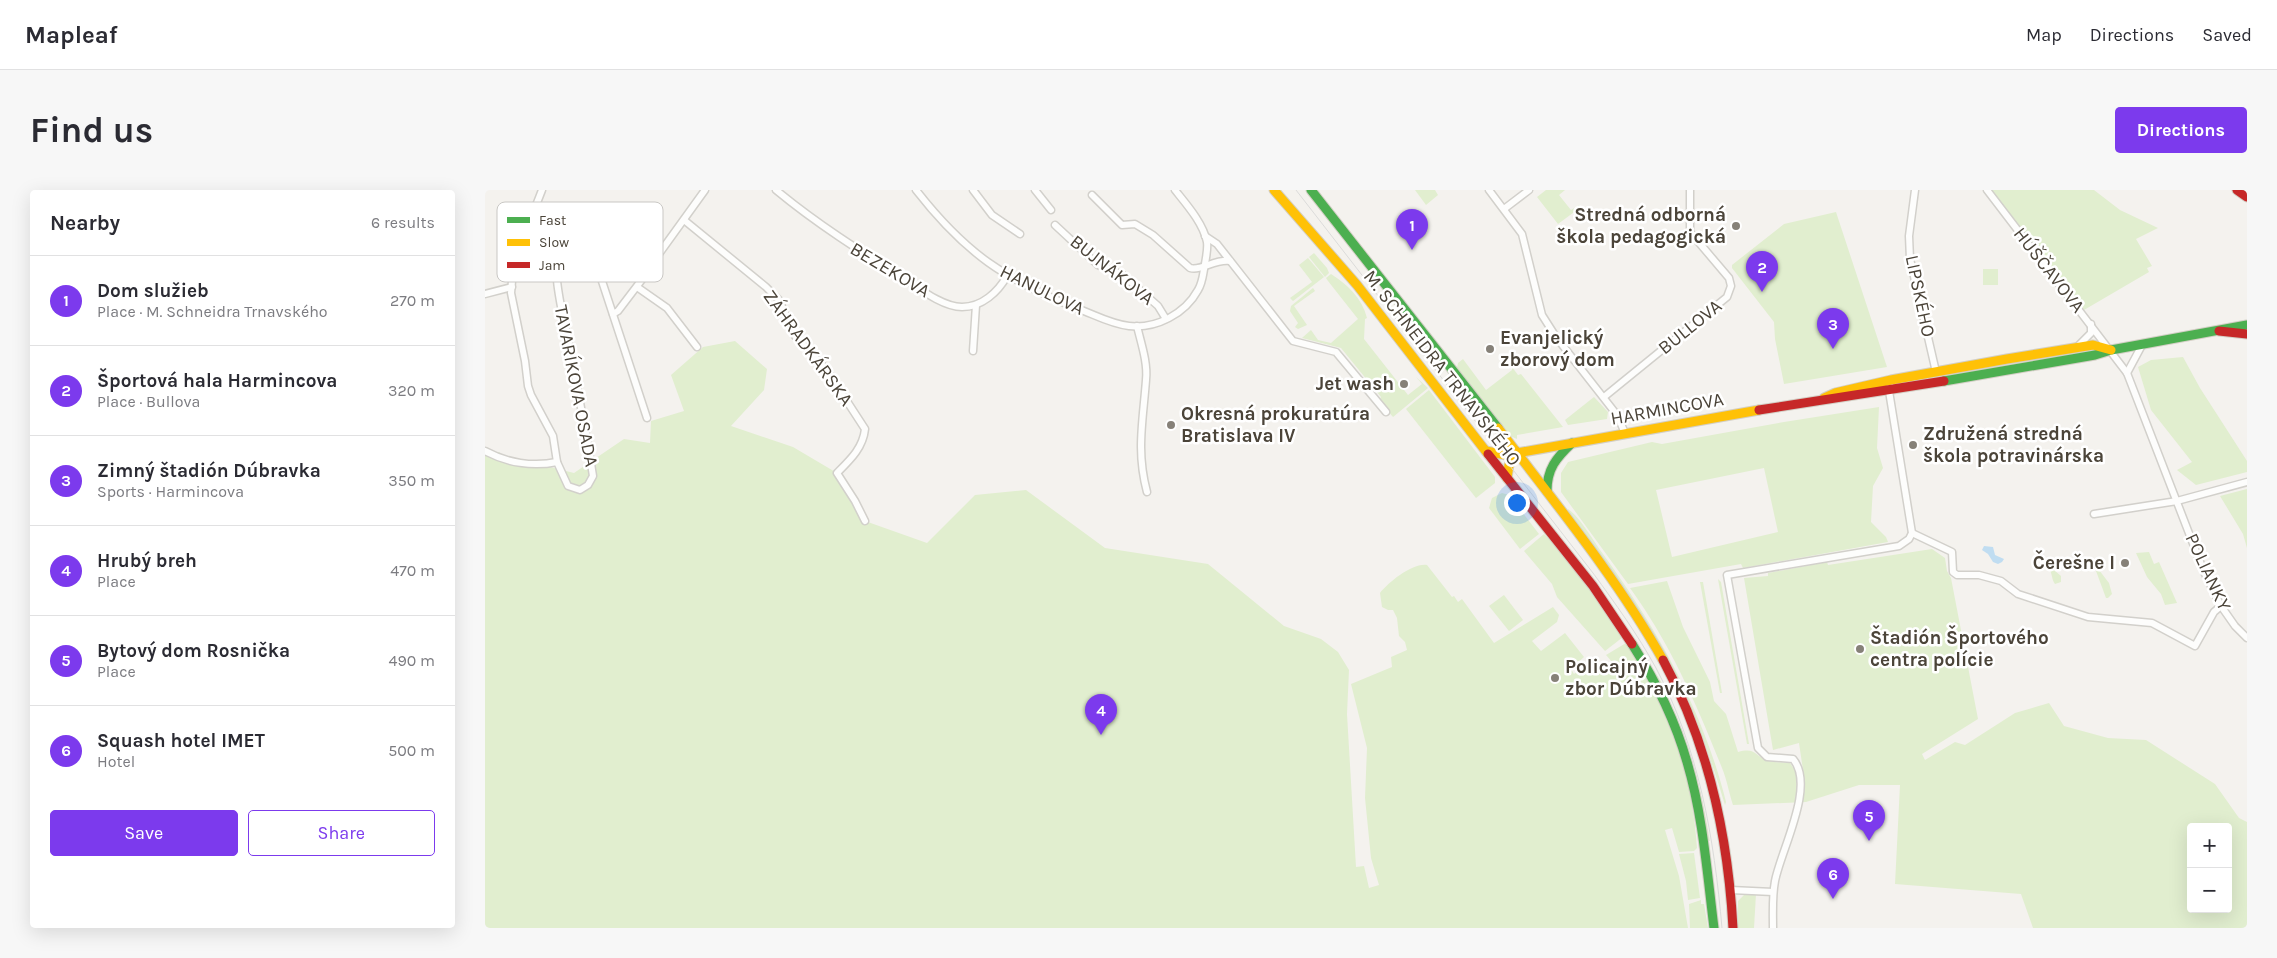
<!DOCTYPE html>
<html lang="en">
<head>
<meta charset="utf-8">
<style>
	:root { --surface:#fff; --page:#f7f7f7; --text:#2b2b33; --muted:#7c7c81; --line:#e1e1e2; --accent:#7c3aed }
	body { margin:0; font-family:Karla,sans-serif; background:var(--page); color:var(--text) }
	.controls { position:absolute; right:15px; bottom:15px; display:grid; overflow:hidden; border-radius:5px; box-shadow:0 5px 20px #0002 }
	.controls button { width:45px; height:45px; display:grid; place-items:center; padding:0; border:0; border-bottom:1px solid var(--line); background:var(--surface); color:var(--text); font:25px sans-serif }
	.you { position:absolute; left:1031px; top:312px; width:18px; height:18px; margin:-12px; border:4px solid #fff; border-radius:50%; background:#1a73e8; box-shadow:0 0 0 8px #1a73e833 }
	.badge { display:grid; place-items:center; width:32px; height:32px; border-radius:50%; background:var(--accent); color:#fff; font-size:16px; font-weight:700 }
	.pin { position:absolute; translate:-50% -41px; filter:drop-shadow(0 1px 2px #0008) }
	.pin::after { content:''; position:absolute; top:26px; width:18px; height:15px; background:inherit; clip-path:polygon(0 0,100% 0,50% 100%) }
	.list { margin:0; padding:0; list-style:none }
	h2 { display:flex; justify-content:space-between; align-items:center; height:65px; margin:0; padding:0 20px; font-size:21px }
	h2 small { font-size:16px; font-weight:400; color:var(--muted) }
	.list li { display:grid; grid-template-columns:32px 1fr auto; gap:15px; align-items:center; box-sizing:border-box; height:90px; padding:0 20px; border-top:1px solid var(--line) }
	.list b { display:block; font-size:19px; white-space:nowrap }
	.list p { margin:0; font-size:16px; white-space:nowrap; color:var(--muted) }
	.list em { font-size:16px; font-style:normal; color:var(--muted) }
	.actions { display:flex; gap:10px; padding:15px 20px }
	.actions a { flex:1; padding:11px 0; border:1px solid var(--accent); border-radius:5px; text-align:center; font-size:18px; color:var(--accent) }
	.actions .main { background:var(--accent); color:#fff }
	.map { position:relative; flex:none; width:1762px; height:738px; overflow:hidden; border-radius:5px }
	header { display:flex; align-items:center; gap:30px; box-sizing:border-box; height:70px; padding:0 25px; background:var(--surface); border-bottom:1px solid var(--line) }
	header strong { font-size:24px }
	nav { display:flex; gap:28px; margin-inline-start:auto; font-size:18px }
	.intro { display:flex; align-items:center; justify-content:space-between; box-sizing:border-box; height:120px; padding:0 30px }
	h1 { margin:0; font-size:35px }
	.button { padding:12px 22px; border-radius:5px; background:var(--accent); color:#fff; font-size:18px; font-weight:700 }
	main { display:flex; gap:30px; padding:0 30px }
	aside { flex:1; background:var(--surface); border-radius:5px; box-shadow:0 5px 20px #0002 }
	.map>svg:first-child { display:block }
	.green { fill:#e1eecf; fill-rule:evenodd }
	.water { fill:#c0ddf1 }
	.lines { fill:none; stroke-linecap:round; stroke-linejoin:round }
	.street-casing { stroke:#d2d0cb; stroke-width:9 }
	.fast-casing { stroke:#d3cfc5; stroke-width:11 }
	.slow-casing { stroke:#d3cfc5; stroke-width:11 }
	.jam-casing { stroke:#d3cfc5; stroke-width:11 }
	.street { stroke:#fdfdfc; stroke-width:6 }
	.fast { stroke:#4caf50; stroke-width:9 }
	.slow { stroke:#ffc107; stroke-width:9 }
	.jam { stroke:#c62828; stroke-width:9 }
	.tram { stroke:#dbdbda; stroke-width:1 }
	.poi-dot { fill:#868178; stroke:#fff; stroke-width:2 }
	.labels { text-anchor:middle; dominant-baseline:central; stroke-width:5; stroke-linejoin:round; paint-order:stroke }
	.poi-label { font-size:19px; font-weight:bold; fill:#4b4439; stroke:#fff; text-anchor:start }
	.street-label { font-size:19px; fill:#4b4439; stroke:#fff }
	.key { fill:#fff; stroke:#c9c7c4; stroke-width:1 }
	.key-label { font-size:14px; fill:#4b4439 }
</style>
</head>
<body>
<header>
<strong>Mapleaf</strong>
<nav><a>Map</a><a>Directions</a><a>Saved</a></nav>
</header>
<div class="intro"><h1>Find us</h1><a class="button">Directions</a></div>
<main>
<aside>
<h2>Nearby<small>6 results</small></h2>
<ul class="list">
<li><span class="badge">1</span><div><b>Dom služieb</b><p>Place · M. Schneidra Trnavského</p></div><em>270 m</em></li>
<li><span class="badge">2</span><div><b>Športová hala Harmincova</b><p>Place · Bullova</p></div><em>320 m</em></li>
<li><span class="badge">3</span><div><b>Zimný štadión Dúbravka</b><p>Sports · Harmincova</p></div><em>350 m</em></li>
<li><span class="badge">4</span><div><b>Hrubý breh</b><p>Place</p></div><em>470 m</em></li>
<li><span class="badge">5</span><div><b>Bytový dom Rosnička</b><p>Place</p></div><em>490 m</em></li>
<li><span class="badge">6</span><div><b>Squash hotel IMET</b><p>Hotel</p></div><em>500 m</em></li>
</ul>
<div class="actions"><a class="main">Save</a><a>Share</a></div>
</aside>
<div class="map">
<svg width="1762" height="738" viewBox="0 0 1762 738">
	<rect width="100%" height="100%" fill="#f4f2ee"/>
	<g class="green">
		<polygon points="930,0 950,0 953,5 941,15"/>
		<polygon points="1061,0 1080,0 1074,5 1086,20 1094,15 1096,17 1073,34 1052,7"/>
		<polygon points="1506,0 1609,0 1635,20 1673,38 1651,49 1667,76 1662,78 1664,82 1599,120"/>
		<polygon points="1351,22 1402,177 1299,194 1290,149 1289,132 1247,78 1247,75 1299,34"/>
		<polygon points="829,63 842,78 844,83 840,87 824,67"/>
		<polygon points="823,68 839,87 808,111 805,108 827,92 814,75"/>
		<rect x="1498" y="79" width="15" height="16"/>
		<path d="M 846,84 C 863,95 877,108 882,128 L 880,129 L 879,149 L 923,205 L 937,194 L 931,187 L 943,198 L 908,227 L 894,211 L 896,207 L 856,158 L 817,148 L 826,140 L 833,150 L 846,153 L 873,129 L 843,91 L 841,88 Z"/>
		<polygon points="828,98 830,101 809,116 822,135 813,139 810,137 813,133 805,121 806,116"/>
		<path d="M 250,151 L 282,179 L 279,200 L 246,236 L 308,257 L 352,283 L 380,331 L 442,353 L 490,305 L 541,300 L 620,358 L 723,374 L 799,436 L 836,449 L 853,462 L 864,480 L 862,524 L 871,677 L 879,676 L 884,698 L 894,695 L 886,668 L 880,608 L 882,558 L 866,494 L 907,477 L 906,467 L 922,460 L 920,452 L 914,446 L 912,428 L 908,420 L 903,420 L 897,417 L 895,403 C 904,392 927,373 942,375 L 967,407 L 969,406 L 973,412 L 977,409 L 1009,453 L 1068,417 L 1074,425 L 1072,432 L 1047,451 L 1056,461 L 1080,443 L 1099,467 L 1086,479 L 1089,484 L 1103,472 L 1113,485 L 1128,473 L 1121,465 L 1141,453 L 1144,454 C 1181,522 1207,579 1212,658 L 1209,661 L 1194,662 L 1187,638 L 1180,640 L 1194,686 L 1203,738 L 0,738 L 0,264 L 3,267 L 14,262 L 31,274 L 53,274 L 89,283 L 139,249 L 165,253 L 166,231 L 199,221 L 186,185 L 218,157 Z"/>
		<polygon points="1698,167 1715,198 1762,271 1762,282 1711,295 1692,280 1707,272 1666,220 1653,177 1666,170"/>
		<polygon points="978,169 1001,200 1027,180 1027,177 1033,185 1036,184 1078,237 1032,245 1032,249 1025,246 972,178 973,173"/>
		<polygon points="944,200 1010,287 1010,293 991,308 921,219"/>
		<polygon points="1109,207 1123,222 1122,229 1083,235 1080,230"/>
		<path d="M 1394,217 L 1392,258 L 1398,278 L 1388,296 L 1386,332 L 1401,347 L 1403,352 L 1258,378 L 1256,374 L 1143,394 L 1076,302 L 1076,283 L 1083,272 L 1167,252 L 1177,254 L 1299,232 ZM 1279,278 L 1293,342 L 1187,367 L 1171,300 Z"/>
		<polygon points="1762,299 1762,358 1758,344 1735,306"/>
		<polygon points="1017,303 1024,305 1054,344 1035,359 1004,318 1007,308"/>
		<path d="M 1083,319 C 1095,327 1109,352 1118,364 C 1173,440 1218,520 1241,612 L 1240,615 C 1226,568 1209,521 1187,477 C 1156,419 1121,373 1083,321 Z"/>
		<path d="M 1059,344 C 1090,375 1115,411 1138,447 L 1120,461 L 1072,407 L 1067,394 L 1039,361 Z"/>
		<path d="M 1447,359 L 1460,368 L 1462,381 L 1466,388 L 1493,529 L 1437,564 L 1440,570 L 1470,552 L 1480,555 L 1530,523 L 1564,513 L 1579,536 L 1623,548 L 1661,550 L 1730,594 L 1754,628 L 1762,632 L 1762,738 L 1548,738 L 1536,704 L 1410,694 L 1415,595 L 1374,595 L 1321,612 L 1248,615 C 1244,603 1242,590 1237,578 C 1212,515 1185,453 1145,398 L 1182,391 L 1198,437 L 1225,492 L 1229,511 L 1241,524 L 1253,562 C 1271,557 1269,566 1284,571 C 1290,573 1298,572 1305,573 L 1311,582 L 1318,580 L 1314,553 L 1288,560 L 1259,388 L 1283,386 L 1283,383 L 1342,372 L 1343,375 ZM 1706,637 L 1743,637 L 1743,719 L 1706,719 Z"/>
		<polygon points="1664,362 1669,374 1674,372 1692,413 1680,415 1676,404 1662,387 1651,363"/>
		<path d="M 1563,368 L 1568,371 L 1569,380 L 1576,386 L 1576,392 L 1570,394 C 1566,389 1568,382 1562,376 L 1563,372 L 1561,369 Z"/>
		<polygon points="1614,380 1624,393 1627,404 1623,408 1621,408 1611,381"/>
		<polygon points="1233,389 1236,392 1264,554 1262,554"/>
		<polygon points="1215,392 1218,392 1237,503 1235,503"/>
		<polygon points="1019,405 1038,430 1024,441 1004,416"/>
		<path d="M 1170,483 C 1176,489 1180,501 1184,510 C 1205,554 1217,602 1225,651 L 1222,651 C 1213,590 1198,538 1170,483 Z"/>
		<polygon points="1209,663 1215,708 1203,710 1201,691 1194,664"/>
		<polygon points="1271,704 1269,738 1253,738 1253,711 1259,705"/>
		<polygon points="1216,710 1216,714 1219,714 1223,738 1205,738 1204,714"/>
	</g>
	<polygon class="water" points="1499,356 1508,357 1510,365 1519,369 1517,372 1513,374 1508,372 1503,364 1497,360"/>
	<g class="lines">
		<defs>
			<g id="street">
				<path d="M 57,0 L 41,41 L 27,91 L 26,103 L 40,171 L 43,196 L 46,205 L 68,246 L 72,272 L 83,296 L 95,300 L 103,295 L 108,286 C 101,241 92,196 83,151 C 78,126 66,78 73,54 C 78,34 92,25 112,26 L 171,68"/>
				<path d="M 291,0 C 332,34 375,61 420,89 C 435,99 458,117 477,117 C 497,117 513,102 522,86"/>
				<path d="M 431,0 C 480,63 520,90 594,119 C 610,125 626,134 644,136 C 671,139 700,124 713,100 C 718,92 718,83 720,74 C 721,67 723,59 722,52 C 718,33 702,15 690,0"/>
				<polyline points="488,0 507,25 535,44"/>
				<polyline points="550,0 566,20"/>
				<polyline points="1004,0 1037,44 1057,125 1071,147 1132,225 1140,243"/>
				<polyline points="1430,0 1424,46 1425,69 1451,182"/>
				<polyline points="1502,0 1642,183 1719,382 1736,416 1750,436 1762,448"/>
				<path d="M 607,5 L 637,35 L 650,34 L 668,45 L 705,78 C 717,81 729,69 745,71"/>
				<polyline points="1019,19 1044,0"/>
				<path d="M 199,30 L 281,97 L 294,110 L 310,146 L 341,179 L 380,239 C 378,258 365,270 352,283 L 370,311 L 380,331"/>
				<polyline points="570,35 613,75 638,85 673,116 681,129"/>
				<polyline points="720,46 732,54 808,151 851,162 901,222"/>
				<polyline points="113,79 162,228"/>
				<polyline points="152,97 182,118 212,157"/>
				<polyline points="0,104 27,97"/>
				<polyline points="128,124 133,121 168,75 171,68 220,0"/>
				<path d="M 652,136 C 656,153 663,173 661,190 C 658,231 651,261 662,302"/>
				<polyline points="1592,157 1606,143 1606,134"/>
				<polyline points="488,161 491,115"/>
				<polyline points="1642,183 1657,155"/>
				<polyline points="1119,207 1242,107 1246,96 1244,88 1205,42 1205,0"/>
				<path d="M 0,261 C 22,273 48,277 72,272"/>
				<polyline points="1609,324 1692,311 1762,292"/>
				<polyline points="1427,343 1467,362 1468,382 1472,385 1494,385 1516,391 1533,404 1603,427 1667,433 1710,456 1729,422 1736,416"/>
				<polyline points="1246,700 1288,702"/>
				<path d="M 1288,738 C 1288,723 1287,707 1290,691 C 1296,660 1331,596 1308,569 L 1282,567 L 1273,558 L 1242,385 L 1414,356 L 1424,349 L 1427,343 L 1404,201 L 1406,190"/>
			</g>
			<g id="fast">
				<polyline points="826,0 1013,238"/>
				<polyline points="1459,191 1610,165 1626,160 1762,135"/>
				<path d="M 1062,301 C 1062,279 1071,268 1087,253"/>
				<path d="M 1147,454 C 1170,490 1190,530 1202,572 C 1218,626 1222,682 1229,738"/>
			</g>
			<g id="slow">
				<polyline points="789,0 872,95 1003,264"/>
				<polyline points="1339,208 1350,203 1406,190 1522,169 1608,155 1626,160"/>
				<path d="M 1013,238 C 1070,313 1132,388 1178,470"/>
				<polyline points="1001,261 1021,265 1274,220"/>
				<polyline points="1022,288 1024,275 1031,261"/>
			</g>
			<g id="jam">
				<polyline points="1752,0 1762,7"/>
				<polyline points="1734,141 1762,144"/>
				<polyline points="1274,220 1459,191"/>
				<polyline points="1003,264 1108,396 1147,454"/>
				<path d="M 1178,470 C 1223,553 1243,645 1248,738"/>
			</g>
		</defs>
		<use href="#street" class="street-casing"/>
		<use href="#fast" class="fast-casing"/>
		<use href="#slow" class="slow-casing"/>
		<use href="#jam" class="jam-casing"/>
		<use href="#street" class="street"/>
		<use href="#fast" class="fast"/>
		<use href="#slow" class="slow"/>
		<use href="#jam" class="jam"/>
		<path class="tram" d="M 811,0 L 1108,383 C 1130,413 1153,445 1171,478 C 1214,559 1229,647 1237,738"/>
	</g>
	<g class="poi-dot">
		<circle cx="1251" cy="36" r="5"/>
		<circle cx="1005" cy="159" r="5"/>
		<circle cx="919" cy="194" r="5"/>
		<circle cx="686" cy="235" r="5"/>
		<circle cx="1428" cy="255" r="5"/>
		<circle cx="1640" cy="373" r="5"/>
		<circle cx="1375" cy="459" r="5"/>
		<circle cx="1070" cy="488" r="5"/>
	</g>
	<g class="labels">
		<g class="poi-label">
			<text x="1241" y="25" text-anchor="end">Stredná odborná<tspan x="1241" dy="22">škola pedagogická</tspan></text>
			<text x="1015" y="148">Evanjelický<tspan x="1015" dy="22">zborový dom</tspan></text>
			<text x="909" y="194" text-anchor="end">Jet wash</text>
			<text x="696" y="224">Okresná prokuratúra<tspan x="696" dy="22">Bratislava IV</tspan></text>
			<text x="1438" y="244">Združená stredná<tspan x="1438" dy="22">škola potravinárska</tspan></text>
			<text x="1630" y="373" text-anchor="end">Čerešne I</text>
			<text x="1385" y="448">Štadión Športového<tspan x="1385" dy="22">centra polície</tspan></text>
			<text x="1080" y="477">Policajný<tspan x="1080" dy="22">zbor Dúbravka</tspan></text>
		</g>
		<g class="street-label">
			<text transform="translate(405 80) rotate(31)">BEZEKOVA</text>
			<text transform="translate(627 80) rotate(38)">BUJNÁKOVA</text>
			<text transform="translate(1564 80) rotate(52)">HÚŠČAVOVA</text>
			<text transform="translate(557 100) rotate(26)">HANULOVA</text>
			<text transform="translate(1435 106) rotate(78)">LIPSKÉHO</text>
			<text transform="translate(1205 137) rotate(-39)">BULLOVA</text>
			<text transform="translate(323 158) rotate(54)">ZÁHRADKÁRSKA</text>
			<text transform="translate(957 178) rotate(52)">M. SCHNEIDRA TRNAVSKÉHO</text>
			<text transform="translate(91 196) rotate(79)">TAVARÍKOVA OSADA</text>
			<text transform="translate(1182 219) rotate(-10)">HARMINCOVA</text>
			<text transform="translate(1723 382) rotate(65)">POLIANKY</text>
		</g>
	</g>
	<rect x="12" y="12" width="166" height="80" rx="8" class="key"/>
	<rect x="22" y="27" width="23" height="6" fill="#4caf50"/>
	<rect x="22" y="49" width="23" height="7" fill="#ffc107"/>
	<rect x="22" y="72" width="23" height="6" fill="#c62828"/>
	<g class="key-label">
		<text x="54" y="35">Fast</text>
		<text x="54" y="57">Slow</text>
		<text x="54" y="80">Jam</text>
	</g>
</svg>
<div class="controls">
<button>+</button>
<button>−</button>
</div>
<div class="you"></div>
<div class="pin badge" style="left:927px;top:60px">1</div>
<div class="pin badge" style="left:1277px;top:102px">2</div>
<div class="pin badge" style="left:1348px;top:159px">3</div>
<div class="pin badge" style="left:616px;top:545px">4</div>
<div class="pin badge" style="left:1384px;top:651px">5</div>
<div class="pin badge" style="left:1348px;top:709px">6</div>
</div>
</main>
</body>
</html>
